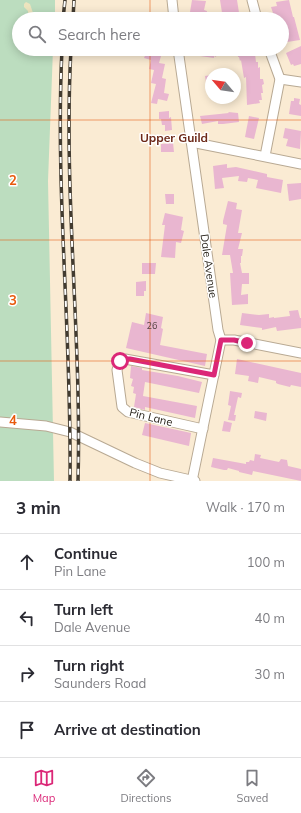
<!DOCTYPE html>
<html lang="en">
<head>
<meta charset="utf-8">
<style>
	:root { --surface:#fff; --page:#f7f7f7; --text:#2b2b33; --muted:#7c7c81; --line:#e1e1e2; --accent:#db2777 }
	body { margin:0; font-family:Mulish,sans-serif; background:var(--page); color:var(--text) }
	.compass { position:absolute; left:205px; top:68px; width:36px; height:36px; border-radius:50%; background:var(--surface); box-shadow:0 2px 10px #0003; rotate:299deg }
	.stop { position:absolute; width:12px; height:12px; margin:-9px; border:3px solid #db2777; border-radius:50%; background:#fff }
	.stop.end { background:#db2777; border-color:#fff; box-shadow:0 1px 4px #0008 }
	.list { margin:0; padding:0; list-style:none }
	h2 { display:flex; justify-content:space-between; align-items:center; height:52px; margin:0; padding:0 16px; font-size:17px }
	h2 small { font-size:13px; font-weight:400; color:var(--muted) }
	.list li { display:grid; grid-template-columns:26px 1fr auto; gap:12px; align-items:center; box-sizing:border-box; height:56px; padding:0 16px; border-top:1px solid var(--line) }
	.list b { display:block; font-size:15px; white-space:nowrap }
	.list p { margin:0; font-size:13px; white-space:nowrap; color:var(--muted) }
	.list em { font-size:13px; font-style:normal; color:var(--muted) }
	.icon { flex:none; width:22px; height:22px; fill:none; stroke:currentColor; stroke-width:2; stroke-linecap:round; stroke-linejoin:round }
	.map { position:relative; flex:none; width:301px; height:481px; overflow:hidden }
	.search { position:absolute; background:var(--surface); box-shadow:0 2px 10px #0003; left:12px; right:12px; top:12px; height:44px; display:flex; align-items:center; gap:10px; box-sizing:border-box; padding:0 14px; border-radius:22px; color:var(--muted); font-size:15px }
	.sheet { height:276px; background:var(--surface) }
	nav { display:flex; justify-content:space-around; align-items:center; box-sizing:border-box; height:56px; border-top:1px solid var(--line); background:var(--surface); font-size:11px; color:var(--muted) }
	nav a { display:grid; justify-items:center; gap:2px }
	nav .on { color:var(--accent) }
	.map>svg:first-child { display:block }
	.green { fill:#bcddbf }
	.sand { fill:#ede4be }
	.building { fill:#e9b6d0 }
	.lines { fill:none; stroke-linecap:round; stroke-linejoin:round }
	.minor-casing { stroke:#b8a993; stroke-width:11 }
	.minor { stroke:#fff; stroke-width:9 }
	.rail-casing { stroke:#423b30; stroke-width:3.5 }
	.rail { stroke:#fff; stroke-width:2; stroke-dasharray:6; stroke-linecap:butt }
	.route { stroke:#db2777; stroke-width:5 }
	.grid { fill:none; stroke:#e8590c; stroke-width:1; stroke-opacity:0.55 }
	.labels { text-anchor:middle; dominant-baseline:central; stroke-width:3; stroke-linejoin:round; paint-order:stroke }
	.number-label { font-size:9px; fill:#534242 }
	.street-label { font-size:11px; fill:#211c13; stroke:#fff }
	.neighbourhood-label { font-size:12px; font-weight:bold; fill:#6d2a1a; stroke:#fff }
	.grid-label { font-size:13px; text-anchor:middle; font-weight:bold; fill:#e8590c; stroke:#fff; stroke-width:3; stroke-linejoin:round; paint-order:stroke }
</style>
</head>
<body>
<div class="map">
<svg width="301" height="481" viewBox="0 0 301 481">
	<rect width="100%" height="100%" fill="#faebd3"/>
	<polygon class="green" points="0,0 55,0 55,19 19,19 19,49 53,49 48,181 54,481 0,481"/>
	<polygon class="sand" points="26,2 30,4 33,13 31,16 28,15 28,11 24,7 24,4"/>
	<g class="building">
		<polygon points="192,0 206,1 204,10 207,11 206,19 192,19 193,13 190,12"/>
		<polygon points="220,0 237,0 240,19 223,19"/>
		<polygon points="289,0 293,17 294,17 300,40 287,42 286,39 283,39 282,19 275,19 271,7 277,6 276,2"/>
		<polygon points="301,46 301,64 294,66 293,64 291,65 286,53"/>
		<polygon points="148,49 163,49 159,63 165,64 162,78 166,79 164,93 169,94 167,101 158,99 157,104 151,103 156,84 151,83 154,70 149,69 151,60 144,58"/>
		<polygon points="202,49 215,49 214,50 217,51 216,57 214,56 214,58 200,56"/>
		<polygon points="237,49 251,49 252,54 255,54 256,62 258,62 258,68 260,67 260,79 263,79 264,84 262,85 263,93 261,93 262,100 259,100 260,103 247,105 246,77 244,78 241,60 240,61 239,57 238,57"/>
		<polygon points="211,75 211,93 208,94 205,76"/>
		<polygon points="294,98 300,99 299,104 301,105 301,116 289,114 291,101 294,101"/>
		<polygon points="169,111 169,118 171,117 172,130 165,131 165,125 162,125 161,119 159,119 159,112"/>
		<polygon points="228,112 238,113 239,122 223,124 218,124 218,121 202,124 200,116 229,113"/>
		<polygon points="249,116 259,118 254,139 245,137"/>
		<polygon points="285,128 301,131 300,149 286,146 288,139 283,138"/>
		<polygon points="173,143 174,152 161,152 161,144"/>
		<polygon points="227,164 227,168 236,167 267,174 267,177 283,180 281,193 256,188 258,180 248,178 247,182 238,181 239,176 222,178 224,188 215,189 213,166"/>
		<polygon points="301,183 301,199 289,201 287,184"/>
		<polygon points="165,194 174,194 174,204 166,204"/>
		<polygon points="228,201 237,203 236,209 242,210 238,233 242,233 238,249 243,249 242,256 241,256 241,263 240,263 242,273 249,273 249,284 242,284 241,295 248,294 248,304 232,305 230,273 233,273 230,255 222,255 227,225 223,224 223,221"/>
		<polygon points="165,213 183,217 181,230 184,231 181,243 176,242 175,258 161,257 165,225 162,225"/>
		<polygon points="142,263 156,263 155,274 142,274"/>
		<polygon points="146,281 146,291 144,291 144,296 136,296 136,282"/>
		<polygon points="298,310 300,318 301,318 301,328 277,331 276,327 262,330 262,328 240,325 242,313 259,315 269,314 269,318 274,317 274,318 290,316 289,311"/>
		<polygon points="146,313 163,317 161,328 163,329 160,345 207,354 205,366 126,348 132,322 144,325"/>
		<polygon points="237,359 301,373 301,387 291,385 290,387 278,384 276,383 276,381 259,377 258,383 248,381 249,376 235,374"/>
		<polygon points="131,366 142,368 142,370 178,376 202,382 199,393 145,382 143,396 197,406 195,418 145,407 145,410 134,407 136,394 133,393 134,387 131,386 133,379 130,378"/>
		<polygon points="230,391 242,393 241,398 238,397 234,415 236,415 235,421 228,420 231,406 228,405"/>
		<polygon points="255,411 267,413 266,421 254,418"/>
		<polygon points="224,421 232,423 230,432 222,431"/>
		<polygon points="145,423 191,433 189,446 142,435"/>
		<polygon points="255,454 261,455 260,458 279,462 281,459 287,460 288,466 301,469 301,481 253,471 252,475 239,472 239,471 228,468 227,470 224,470 211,467 213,458 246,464 246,462 249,462 250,460 254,461"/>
	</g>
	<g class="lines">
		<defs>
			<g id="minor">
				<polyline points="172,0 174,19"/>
				<polyline points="252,0 257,19"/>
				<polyline points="178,49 218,330 221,340 192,481"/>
				<polyline points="280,79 301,82"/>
				<polyline points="191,142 301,164"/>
				<polyline points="265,156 280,79 269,49"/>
				<polyline points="221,340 234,340 301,353"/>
				<polyline points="0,422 46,426 70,432 135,463 160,473 195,481"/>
				<polyline points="203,429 128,412 122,407 117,370 120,361 125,359 214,375"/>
			</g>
		</defs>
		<use href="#minor" class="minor-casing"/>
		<use href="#minor" class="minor"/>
		<defs>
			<g id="rail">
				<polyline points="63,19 65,0"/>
				<polyline points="73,19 74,0"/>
				<path d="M 62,49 C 55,193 72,337 70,481"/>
				<path d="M 71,49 C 63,193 82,337 78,481"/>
			</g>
		</defs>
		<use href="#rail" class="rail-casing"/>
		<use href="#rail" class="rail"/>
	</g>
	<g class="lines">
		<polyline class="route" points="120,361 125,359 130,359 214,375 221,340 234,340 247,343"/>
	</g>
	<path class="grid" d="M 150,0 L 150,19M 150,49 L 150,481M 0,120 L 301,120M 0,240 L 301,240M 0,361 L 301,361"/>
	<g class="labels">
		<g class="number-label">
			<text x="152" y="325">26</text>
		</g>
		<g class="street-label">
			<text transform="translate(209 266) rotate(82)">Dale Avenue</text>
			<text transform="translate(151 417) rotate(14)">Pin Lane</text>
		</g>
		<g class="neighbourhood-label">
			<text x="174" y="137">Upper Guild</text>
		</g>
	</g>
	<g class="grid-label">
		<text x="13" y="185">2</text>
		<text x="13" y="305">3</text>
		<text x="13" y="425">4</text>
	</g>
</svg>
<svg class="compass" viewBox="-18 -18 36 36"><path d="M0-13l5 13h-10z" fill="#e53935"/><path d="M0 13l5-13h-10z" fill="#7c7c81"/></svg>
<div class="stop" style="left:120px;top:361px"></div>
<div class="stop end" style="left:247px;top:343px"></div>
<div class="search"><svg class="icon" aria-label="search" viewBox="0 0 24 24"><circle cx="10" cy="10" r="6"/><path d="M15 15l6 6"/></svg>Search here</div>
</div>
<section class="sheet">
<h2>3 min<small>Walk · 170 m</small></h2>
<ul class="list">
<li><svg class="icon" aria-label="ahead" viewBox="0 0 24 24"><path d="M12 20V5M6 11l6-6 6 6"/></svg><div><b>Continue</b><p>Pin Lane</p></div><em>100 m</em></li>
<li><svg class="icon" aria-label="left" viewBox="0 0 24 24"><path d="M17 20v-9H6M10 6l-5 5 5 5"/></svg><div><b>Turn left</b><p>Dale Avenue</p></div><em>40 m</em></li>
<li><svg class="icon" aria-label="right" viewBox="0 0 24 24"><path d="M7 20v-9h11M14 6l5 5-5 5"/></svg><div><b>Turn right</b><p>Saunders Road</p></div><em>30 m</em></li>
<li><svg class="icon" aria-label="arrive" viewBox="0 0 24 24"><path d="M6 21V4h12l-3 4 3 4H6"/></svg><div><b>Arrive at destination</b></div></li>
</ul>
</section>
<nav>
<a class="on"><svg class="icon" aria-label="map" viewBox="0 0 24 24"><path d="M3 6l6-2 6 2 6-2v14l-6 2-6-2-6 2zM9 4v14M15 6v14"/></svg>Map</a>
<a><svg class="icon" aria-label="directions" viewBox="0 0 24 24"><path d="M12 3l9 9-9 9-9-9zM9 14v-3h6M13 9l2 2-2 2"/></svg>Directions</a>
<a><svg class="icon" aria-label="saved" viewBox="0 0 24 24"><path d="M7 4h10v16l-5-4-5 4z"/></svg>Saved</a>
</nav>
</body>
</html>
